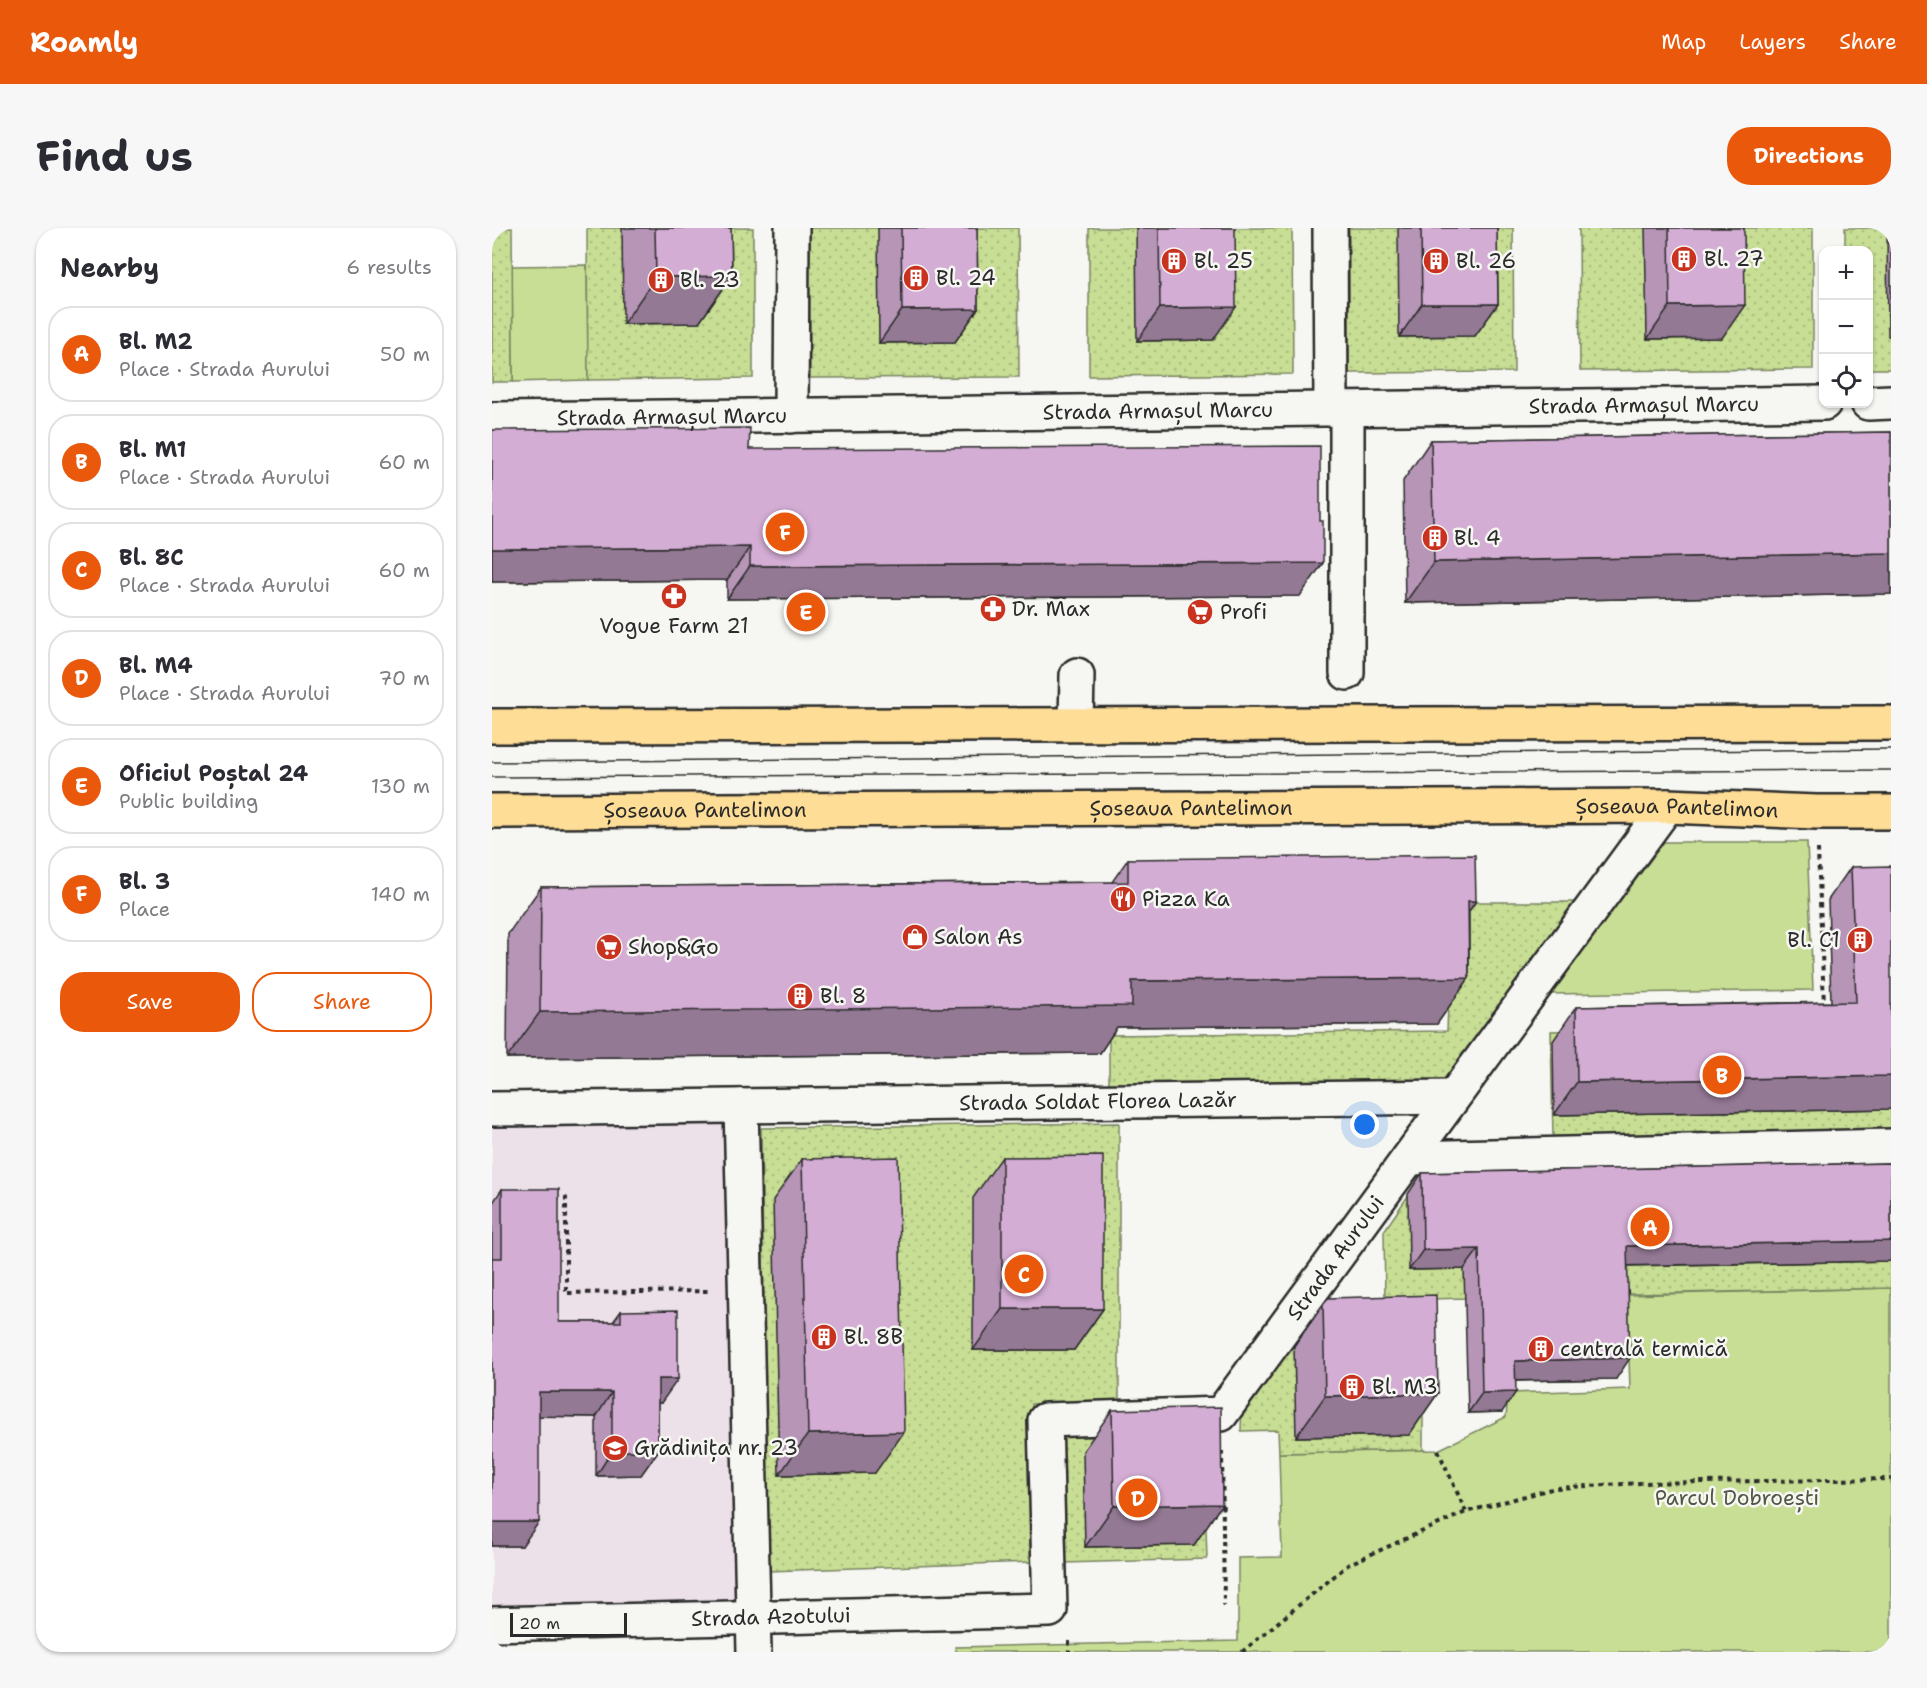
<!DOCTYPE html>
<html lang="en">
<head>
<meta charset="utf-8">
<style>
	:root { --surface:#fff; --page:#f7f7f7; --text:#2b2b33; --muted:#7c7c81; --line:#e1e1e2; --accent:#ea580c }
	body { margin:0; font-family:"Shantell Sans",sans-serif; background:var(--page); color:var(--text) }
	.controls { position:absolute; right:18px; top:18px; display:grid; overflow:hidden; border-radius:12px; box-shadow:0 2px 4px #0004 }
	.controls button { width:54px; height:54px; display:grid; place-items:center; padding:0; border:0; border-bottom:2px solid var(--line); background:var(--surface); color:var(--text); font:30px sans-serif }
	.scale { position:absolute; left:18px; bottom:15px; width:117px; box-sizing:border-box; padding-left:6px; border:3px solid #2b2b2b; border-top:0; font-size:16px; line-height:21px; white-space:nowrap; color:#2b2b2b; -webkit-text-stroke:4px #f6f6f2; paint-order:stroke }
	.you { position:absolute; left:873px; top:897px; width:21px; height:21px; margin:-15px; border:4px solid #fff; border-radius:50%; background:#1a73e8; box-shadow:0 0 0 9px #1a73e833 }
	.badge { display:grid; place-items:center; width:39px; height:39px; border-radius:50%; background:var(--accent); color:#fff; font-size:20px; font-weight:700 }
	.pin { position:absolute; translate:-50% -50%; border:3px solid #fff; box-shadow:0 2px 6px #0006 }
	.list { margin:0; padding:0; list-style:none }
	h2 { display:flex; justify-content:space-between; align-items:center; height:78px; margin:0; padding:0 24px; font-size:26px }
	h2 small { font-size:20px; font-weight:400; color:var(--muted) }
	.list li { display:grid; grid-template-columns:39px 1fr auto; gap:18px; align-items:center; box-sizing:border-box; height:96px; margin:0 12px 12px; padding:0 12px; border:2px solid var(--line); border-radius:24px }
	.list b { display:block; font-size:22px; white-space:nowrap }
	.list p { margin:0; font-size:20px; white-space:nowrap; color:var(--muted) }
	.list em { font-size:20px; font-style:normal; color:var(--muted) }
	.actions { display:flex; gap:12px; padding:18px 24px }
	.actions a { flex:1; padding:14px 0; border:2px solid var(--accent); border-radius:24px; text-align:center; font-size:21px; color:var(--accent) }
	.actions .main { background:var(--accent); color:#fff }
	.icon { flex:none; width:33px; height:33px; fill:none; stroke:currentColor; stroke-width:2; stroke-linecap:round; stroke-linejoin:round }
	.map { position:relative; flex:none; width:1399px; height:1424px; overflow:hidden; border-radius:24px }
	header { display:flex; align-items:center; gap:36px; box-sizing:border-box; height:84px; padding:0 30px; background:var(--accent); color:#fff }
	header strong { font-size:28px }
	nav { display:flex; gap:33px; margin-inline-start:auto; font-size:21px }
	.intro { display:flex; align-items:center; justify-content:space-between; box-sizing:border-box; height:144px; padding:0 36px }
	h1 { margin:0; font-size:42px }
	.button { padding:15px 27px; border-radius:24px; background:var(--accent); color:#fff; font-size:21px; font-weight:700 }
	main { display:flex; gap:36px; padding:0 36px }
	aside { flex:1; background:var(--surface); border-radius:24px; box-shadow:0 2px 4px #0004 }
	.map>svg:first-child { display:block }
	.built { fill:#ece0e9 }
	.park { fill:#c7de94; stroke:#798460; stroke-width:1.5 }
	.garden { fill:url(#garden-dots); stroke:#798460; stroke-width:1.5 }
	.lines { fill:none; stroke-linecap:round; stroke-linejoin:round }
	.minor-casing { stroke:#2b2b2b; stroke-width:38 }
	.major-casing { stroke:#2b2b2b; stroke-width:38 }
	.path { stroke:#2b2b2b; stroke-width:4; stroke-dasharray:4.5 4.5; stroke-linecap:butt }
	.minor { stroke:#f6f6f2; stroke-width:33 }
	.major { stroke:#fedd96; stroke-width:33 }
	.tram { stroke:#2b2b2b; stroke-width:1.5 }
	.wall { fill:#b695b7; stroke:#2b2b2b; stroke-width:1.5 }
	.shaded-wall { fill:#947995; stroke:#2b2b2b; stroke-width:1.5 }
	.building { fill:#d4add5; stroke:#2b2b2b; stroke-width:1.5 }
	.labels { text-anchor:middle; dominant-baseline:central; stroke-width:5; stroke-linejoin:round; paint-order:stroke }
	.poi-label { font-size:21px; fill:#2b2b2b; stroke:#f6f6f2; text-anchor:start }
	.street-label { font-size:21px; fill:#2b2b2b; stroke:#f6f6f2 }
	.park-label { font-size:21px; fill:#525845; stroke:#f6f6f2 }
</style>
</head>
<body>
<header>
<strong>Roamly</strong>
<nav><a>Map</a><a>Layers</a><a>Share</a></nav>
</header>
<div class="intro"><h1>Find us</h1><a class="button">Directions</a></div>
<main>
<aside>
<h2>Nearby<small>6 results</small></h2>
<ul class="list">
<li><span class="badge">A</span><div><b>Bl. M2</b><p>Place · Strada Aurului</p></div><em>50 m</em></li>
<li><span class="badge">B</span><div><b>Bl. M1</b><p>Place · Strada Aurului</p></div><em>60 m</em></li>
<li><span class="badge">C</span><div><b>Bl. 8C</b><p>Place · Strada Aurului</p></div><em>60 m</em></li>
<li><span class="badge">D</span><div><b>Bl. M4</b><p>Place · Strada Aurului</p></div><em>70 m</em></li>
<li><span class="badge">E</span><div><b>Oficiul Poștal 24</b><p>Public building</p></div><em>130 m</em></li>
<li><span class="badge">F</span><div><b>Bl. 3</b><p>Place</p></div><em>140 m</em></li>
</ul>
<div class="actions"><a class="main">Save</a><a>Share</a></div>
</aside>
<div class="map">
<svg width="1399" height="1424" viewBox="0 0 1399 1424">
	<defs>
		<pattern id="garden-dots" width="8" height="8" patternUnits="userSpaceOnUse" patternTransform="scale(1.5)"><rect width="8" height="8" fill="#c7de94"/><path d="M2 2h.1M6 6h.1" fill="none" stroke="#abbf80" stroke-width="1.8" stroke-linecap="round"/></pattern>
	</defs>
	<rect width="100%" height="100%" fill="#f6f6f2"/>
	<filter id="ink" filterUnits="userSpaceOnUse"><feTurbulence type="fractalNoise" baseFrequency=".0167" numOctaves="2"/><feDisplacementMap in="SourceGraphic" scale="12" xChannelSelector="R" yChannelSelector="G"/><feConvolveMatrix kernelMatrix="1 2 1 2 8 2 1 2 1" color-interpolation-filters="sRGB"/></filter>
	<g filter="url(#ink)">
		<polygon class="built" points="241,890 247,1376 0,1380 0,893"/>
		<g class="park">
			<polygon points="95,37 96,152 21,154 20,38"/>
			<polygon points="1172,614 1315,614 1321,762 1057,766"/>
			<polygon points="1399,1060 1399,1424 464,1424 463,1419 746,1413 746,1330 790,1329 787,1225 946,1222 1014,1189 1016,1165 1138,1161 1135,1067"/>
		</g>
		<g class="garden">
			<polygon points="0,0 20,0 21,154 0,154"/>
			<polygon points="95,0 261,0 261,150 96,152"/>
			<polygon points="317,0 526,0 527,149 318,150"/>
			<polygon points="597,0 800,0 801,146 597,148"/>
			<polygon points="857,0 1021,0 1022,144 857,145"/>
			<polygon points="1087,0 1321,0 1321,141 1088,143"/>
			<polygon points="1353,0 1399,0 1399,141 1377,141 1376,22 1353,22"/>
			<polygon points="960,674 1089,674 955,859 617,861 617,807 955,803"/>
			<polygon points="1399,796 1399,902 1061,910 1059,803"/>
			<polygon points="627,895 627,1172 540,1176 541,1334 276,1343 269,900"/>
			<polygon points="1399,936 1399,1060 893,1072 892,1003 929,949"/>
			<polygon points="931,1092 931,1222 787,1225 786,1202 749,1203 750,1173 808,1095"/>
			<polygon points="711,1204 715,1331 571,1335 568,1208"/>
		</g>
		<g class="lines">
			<defs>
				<g id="minor">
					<polyline points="838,0 839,181"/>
					<polyline points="1376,175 1399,174"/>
					<polyline points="855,181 855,445"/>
					<polyline points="299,188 300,0"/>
					<path id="s1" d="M 0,191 L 1332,175"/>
					<polyline points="584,496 585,447"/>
					<polyline points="249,878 262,1424"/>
					<path id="s2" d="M 0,881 L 961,869"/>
					<polyline points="917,930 1399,918"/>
					<path id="s3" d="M 0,1396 L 558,1382 L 553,1192 L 729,1186 L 1175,578"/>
				</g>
				<g id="major">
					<polyline points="0,498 1399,495"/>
					<path id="s4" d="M 0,583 L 1175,578 L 1325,584 L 1399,584"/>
				</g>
			</defs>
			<use href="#minor" class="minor-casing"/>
			<use href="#major" class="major-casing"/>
			<g class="path">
				<polyline points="1326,621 1332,777"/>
				<polyline points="63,970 74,970 74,1065 216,1063"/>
				<polyline points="946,1222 974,1284"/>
				<polyline points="730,1223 732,1378"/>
				<polyline points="577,1413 577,1424"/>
				<polyline points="750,1424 857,1336 974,1284 1063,1260 1148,1255 1399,1251"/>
			</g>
			<use href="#minor" class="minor"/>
			<use href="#major" class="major"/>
			<g class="tram">
				<polyline points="0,534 1399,521"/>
				<polyline points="0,549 1399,542"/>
			</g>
		</g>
		<g class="wall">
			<polygon points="130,0 239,0 240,48 207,95 131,96"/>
			<polygon points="386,0 485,0 486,81 463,114 387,115"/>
			<polygon points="644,0 743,0 721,112 645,113"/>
			<polygon points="906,0 1005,0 1006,76 983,108 907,109"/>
			<polygon points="1153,0 1252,0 1230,110 1155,111"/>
			<polygon points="1395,0 1399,0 1399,108 1396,108"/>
			<polygon points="0,202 257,221 808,368 235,371 235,352 0,354"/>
			<polygon points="1399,204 1399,366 913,375 911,253 939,212"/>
			<polygon points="636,631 984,673 977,683 977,750 945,796 625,799 608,825 15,830 16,706 49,659 620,654"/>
			<polygon points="1359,639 1399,881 1062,887 1061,813 1084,779 1339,774 1336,672"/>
			<polygon points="510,929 611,1081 582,1122 481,1122 481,970"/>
			<polygon points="310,931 383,1245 287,1247 281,972"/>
			<polygon points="1399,935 1399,1033 1136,1038 1124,1151 1024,1153 1010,1184 976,1185 972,1041 917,1042 916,966 930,945"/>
			<polygon points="10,961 67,1094 121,1094 129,1083 169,1175 166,1175 166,1223 149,1247 104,1248 104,1189 47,1188 30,1318 0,1318 0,976"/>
			<polygon points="836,1070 946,1165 917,1207 804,1209 802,1118"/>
			<polygon points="620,1182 730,1276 702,1317 593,1319 591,1223"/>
		</g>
		<g class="shaded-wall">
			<polygon points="240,48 207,95 131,96 164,49"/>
			<polygon points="930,76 1006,76 983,108 907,109"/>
			<polygon points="1253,77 1230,110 1155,111 1178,78"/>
			<polygon points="744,79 721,112 645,113 668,80"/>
			<polygon points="486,81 463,114 387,115 410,82"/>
			<polygon points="258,319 235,352 0,354 0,321"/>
			<polygon points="1399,325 1399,366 913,375 942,334"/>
			<polygon points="831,335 808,368 235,371 258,338"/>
			<polygon points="976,673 984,673 951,720"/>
			<polygon points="977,750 945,796 625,799 608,825 15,830 48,784 640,753"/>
			<polygon points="1399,848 1399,881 1062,887 1085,854"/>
			<polygon points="1399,1013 1399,1033 1121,1038 1135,1018"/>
			<polygon points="987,1021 972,1041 917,1042 931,1022"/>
			<polygon points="510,1081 611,1081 582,1122 481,1122"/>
			<polygon points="1138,1130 1124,1151 1009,1153 1023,1133"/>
			<polygon points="166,1151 186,1151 169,1175 149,1175"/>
			<polygon points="47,1164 120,1164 104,1189 31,1188"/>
			<polygon points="1024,1164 1010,1184 976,1185 990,1165"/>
			<polygon points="946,1165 917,1207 804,1209 833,1168"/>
			<polygon points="412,1204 383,1245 287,1247 316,1206"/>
			<polygon points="120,1223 166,1223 149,1247 104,1248"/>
			<polygon points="730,1276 702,1317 593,1319 622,1278"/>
			<polygon points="0,1294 47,1294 30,1318 0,1318"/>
		</g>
		<g class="building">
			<polygon points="163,0 239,0 240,48 164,49"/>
			<polygon points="409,0 485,0 486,81 410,82"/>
			<polygon points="667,0 743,0 744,79 668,80"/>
			<polygon points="929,0 1005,0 1006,76 930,76"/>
			<polygon points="1177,0 1252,0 1253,77 1178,78"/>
			<polygon points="258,200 257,221 828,218 828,293 831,293 831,335 258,338 258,319 0,321 0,202"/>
			<polygon points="1399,204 1399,325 942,334 939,212"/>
			<polygon points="983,627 984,673 976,673 977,750 640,753 640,778 48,784 49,659 636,654 636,631"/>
			<polygon points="1399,638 1399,848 1085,854 1084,779 1364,774 1359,639"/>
			<polygon points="611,928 611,1081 510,1081 510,929"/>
			<polygon points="406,929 412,1204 316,1206 310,931"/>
			<polygon points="1399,935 1399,1013 1135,1018 1138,1130 1023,1133 1024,1164 990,1165 987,1021 931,1022 930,945"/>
			<polygon points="10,961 67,961 67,1094 129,1094 129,1083 186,1082 186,1151 166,1151 166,1223 120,1223 120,1164 47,1164 47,1294 0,1294 0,1030 10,1030"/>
			<polygon points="944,1067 946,1165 833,1168 831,1077 836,1070"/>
			<polygon points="729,1179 730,1276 622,1278 620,1182"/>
		</g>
	</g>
	<defs>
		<symbol id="building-disc" viewBox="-11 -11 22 22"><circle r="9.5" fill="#c8321e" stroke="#f6f6f2"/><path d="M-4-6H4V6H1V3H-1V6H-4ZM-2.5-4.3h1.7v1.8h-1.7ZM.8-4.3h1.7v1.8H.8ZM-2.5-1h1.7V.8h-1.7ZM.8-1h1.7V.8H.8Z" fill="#fff"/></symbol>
		<symbol id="pharmacy-disc" viewBox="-11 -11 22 22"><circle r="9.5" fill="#c8321e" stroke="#f6f6f2"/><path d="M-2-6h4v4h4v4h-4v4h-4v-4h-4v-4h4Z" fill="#fff"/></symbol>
		<symbol id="supermarket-disc" viewBox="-11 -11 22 22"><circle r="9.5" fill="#c8321e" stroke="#f6f6f2"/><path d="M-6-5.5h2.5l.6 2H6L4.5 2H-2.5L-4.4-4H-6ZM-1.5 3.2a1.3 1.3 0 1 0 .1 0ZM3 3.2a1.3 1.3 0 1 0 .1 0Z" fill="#fff"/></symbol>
		<symbol id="restaurant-disc" viewBox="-11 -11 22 22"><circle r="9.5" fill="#c8321e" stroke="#f6f6f2"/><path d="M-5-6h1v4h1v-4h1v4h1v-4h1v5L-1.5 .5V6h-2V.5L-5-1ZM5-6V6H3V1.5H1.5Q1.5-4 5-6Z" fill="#fff"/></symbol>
		<symbol id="shop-disc" viewBox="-11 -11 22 22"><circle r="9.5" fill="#c8321e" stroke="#f6f6f2"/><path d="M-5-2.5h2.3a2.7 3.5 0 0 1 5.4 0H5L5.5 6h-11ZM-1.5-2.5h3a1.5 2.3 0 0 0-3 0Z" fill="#fff"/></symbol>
		<symbol id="school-disc" viewBox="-11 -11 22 22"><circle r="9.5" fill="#c8321e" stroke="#f6f6f2"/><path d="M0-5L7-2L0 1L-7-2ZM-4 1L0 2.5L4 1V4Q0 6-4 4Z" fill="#fff"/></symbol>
	</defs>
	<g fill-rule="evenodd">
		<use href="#building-disc" x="1177" y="16" width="30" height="30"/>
		<use href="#building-disc" x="667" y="18" width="30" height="30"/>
		<use href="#building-disc" x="929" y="18" width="30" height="30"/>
		<use href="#building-disc" x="409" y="35" width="30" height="30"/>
		<use href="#building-disc" x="154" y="37" width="30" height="30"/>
		<use href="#building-disc" x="928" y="295" width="30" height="30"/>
		<use href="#pharmacy-disc" x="167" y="353" width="30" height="30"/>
		<use href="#pharmacy-disc" x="486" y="366" width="30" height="30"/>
		<use href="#supermarket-disc" x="693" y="369" width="30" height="30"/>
		<use href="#restaurant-disc" x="616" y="656" width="30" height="30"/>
		<use href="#shop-disc" x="408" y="694" width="30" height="30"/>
		<use href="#building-disc" x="1353" y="697" width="30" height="30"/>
		<use href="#supermarket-disc" x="102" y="704" width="30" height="30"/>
		<use href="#building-disc" x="293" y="753" width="30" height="30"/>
		<use href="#building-disc" x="317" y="1094" width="30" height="30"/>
		<use href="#building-disc" x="1034" y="1106" width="30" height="30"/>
		<use href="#building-disc" x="845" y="1144" width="30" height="30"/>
		<use href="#school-disc" x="108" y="1205" width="30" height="30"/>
	</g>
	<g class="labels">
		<g class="poi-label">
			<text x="1212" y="31">Bl. 27</text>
			<text x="702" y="33">Bl. 25</text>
			<text x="964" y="33">Bl. 26</text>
			<text x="444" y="50">Bl. 24</text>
			<text x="188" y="52">Bl. 23</text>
			<text x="962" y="310">Bl. 4</text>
			<text x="520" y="381">Dr. Max</text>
			<text x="728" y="384">Profi</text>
			<text x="182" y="398" text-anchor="middle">Vogue Farm 21</text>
			<text x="650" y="671">Pizza Ka</text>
			<text x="442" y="709">Salon As</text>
			<text x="1348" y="712" text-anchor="end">Bl. C1</text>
			<text x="136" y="719">Shop&amp;Go</text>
			<text x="328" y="768">Bl. 8</text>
			<text x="352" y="1109">Bl. 8B</text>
			<text x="1068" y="1121">centrală termică</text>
			<text x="880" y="1159">Bl. M3</text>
			<text x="142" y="1220">Grădinița nr. 23</text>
		</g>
		<g class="street-label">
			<text stroke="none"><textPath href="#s1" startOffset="1152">Strada Armașul Marcu</textPath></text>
			<text stroke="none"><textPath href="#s1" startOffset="666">Strada Armașul Marcu</textPath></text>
			<text stroke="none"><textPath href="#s1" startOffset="180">Strada Armașul Marcu</textPath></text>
			<text stroke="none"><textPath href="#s4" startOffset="699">Șoseaua Pantelimon</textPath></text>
			<text stroke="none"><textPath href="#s4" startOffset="1185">Șoseaua Pantelimon</textPath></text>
			<text stroke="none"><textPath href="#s4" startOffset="213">Șoseaua Pantelimon</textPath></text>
			<text stroke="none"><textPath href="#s2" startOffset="606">Strada Soldat Florea Lazăr</textPath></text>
			<text stroke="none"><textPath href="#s3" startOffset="1118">Strada Aurului</textPath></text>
			<text stroke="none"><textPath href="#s3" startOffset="279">Strada Azotului</textPath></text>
		</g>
		<g class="park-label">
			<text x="1245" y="1270">Parcul Dobroești</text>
		</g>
	</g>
</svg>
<div class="controls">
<button>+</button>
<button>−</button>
<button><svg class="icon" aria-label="locate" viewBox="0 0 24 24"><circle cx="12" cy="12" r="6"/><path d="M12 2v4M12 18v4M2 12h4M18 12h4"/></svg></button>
</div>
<div class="scale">20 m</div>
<div class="you"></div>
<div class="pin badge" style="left:1158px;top:999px">A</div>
<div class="pin badge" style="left:1230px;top:847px">B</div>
<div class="pin badge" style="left:532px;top:1046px">C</div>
<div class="pin badge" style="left:646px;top:1270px">D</div>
<div class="pin badge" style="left:314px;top:384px">E</div>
<div class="pin badge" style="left:293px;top:304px">F</div>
</div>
</main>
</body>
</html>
